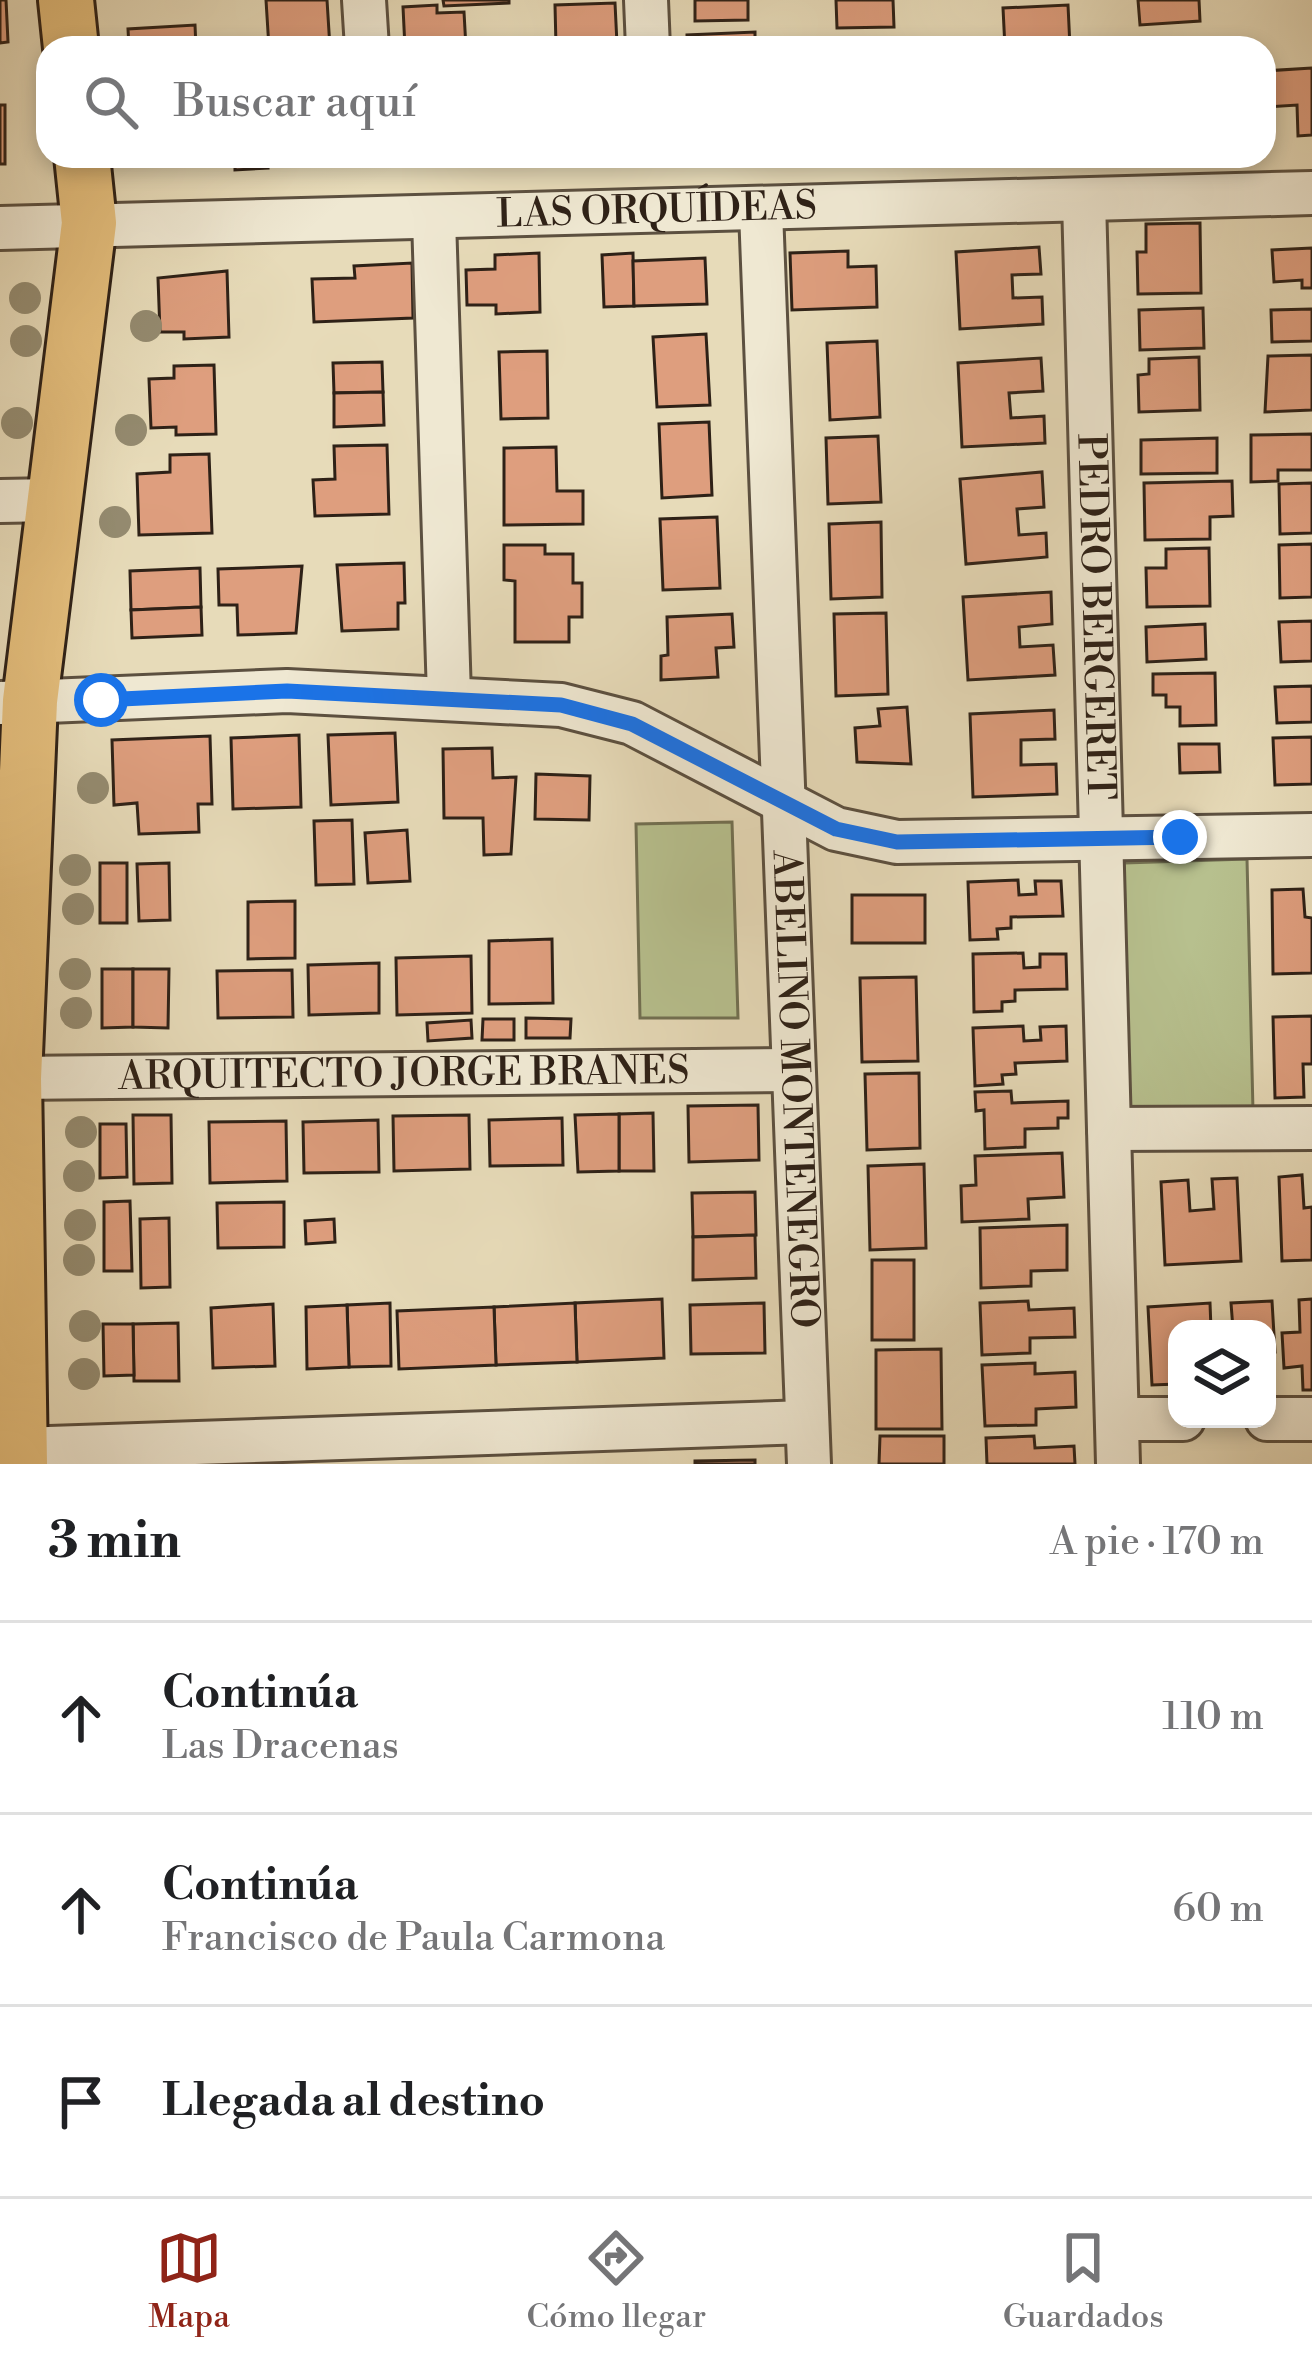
<!DOCTYPE html>
<html lang="es">
<head>
<meta charset="utf-8">
<style>
	:root { --surface:#fff; --page:#f2f2f2; --text:#202124; --muted:#757577; --line:#e0e0e0; --accent:#8f2418 }
	body { margin:0; font-family:"Libre Bodoni",serif; background:var(--page); color:var(--text) }
	.controls { position:absolute; right:36px; bottom:36px; display:grid; overflow:hidden; border-radius:24px; box-shadow:0 6px 18px #0003 }
	.controls button { width:108px; height:108px; display:grid; place-items:center; padding:0; border:0; border-bottom:3px solid var(--line); background:var(--surface); color:var(--text); font:60px sans-serif }
	.stop { position:absolute; width:36px; height:36px; margin:-27px; border:9px solid #1a73e8; border-radius:50%; background:#fff }
	.stop.end { background:#1a73e8; border-color:#fff; box-shadow:0 3px 12px #0008 }
	.list { margin:0; padding:0; list-style:none }
	h2 { display:flex; justify-content:space-between; align-items:center; height:156px; margin:0; padding:0 48px; font-size:51px }
	h2 small { font-size:39px; font-weight:400; color:var(--muted) }
	.list li { display:grid; grid-template-columns:78px 1fr auto; gap:36px; align-items:center; box-sizing:border-box; height:192px; padding:0 48px; border-top:3px solid var(--line) }
	.list b { display:block; font-size:45px; white-space:nowrap }
	.list p { margin:0; font-size:39px; white-space:nowrap; color:var(--muted) }
	.list em { font-size:39px; font-style:normal; color:var(--muted) }
	.icon { flex:none; width:66px; height:66px; fill:none; stroke:currentColor; stroke-width:2; stroke-linecap:round; stroke-linejoin:round }
	.map { position:relative; flex:none; width:1312px; height:1464px; overflow:hidden }
	.search { position:absolute; background:var(--surface); box-shadow:0 6px 18px #0003; left:36px; right:36px; top:36px; height:132px; display:flex; align-items:center; gap:30px; box-sizing:border-box; padding:0 42px; border-radius:36px; color:var(--muted); font-size:45px }
	.sheet { height:732px; background:var(--surface) }
	nav { display:flex; justify-content:space-around; align-items:center; box-sizing:border-box; height:168px; border-top:3px solid var(--line); background:var(--surface); font-size:33px; color:var(--muted) }
	nav a { display:grid; justify-items:center; gap:6px }
	nav .on { color:var(--accent) }
	.map>svg:first-child { display:block }
	.green { fill:#b7c08e; stroke:#727052; stroke-width:3 }
	.building { fill:#de9e7e; stroke:#2e2117; stroke-width:3 }
	.lines { fill:none; stroke-linecap:round; stroke-linejoin:round }
	.minor-casing { stroke:#5c5040; stroke-width:48 }
	.major-casing { stroke:#2e2117; stroke-width:60 }
	.minor { stroke:#efe8d2; stroke-width:42 }
	.major { stroke:#e4be7c; stroke-width:54 }
	.tree { fill:#948b70 }
	.route { stroke:#1a73e8; stroke-width:15 }
	.labels { text-anchor:middle; dominant-baseline:central; stroke-width:10; stroke-linejoin:round; paint-order:stroke }
	.street-label { font-size:39px; fill:#2e2117; stroke:#efe8d2 }
</style>
</head>
<body>
<div class="map">
<svg width="1312" height="1464" viewBox="0 0 1312 1464">
	<rect width="100%" height="100%" fill="#e7dbb9"/>
	<filter id="stains"><feTurbulence type="fractalNoise" baseFrequency=".00167" numOctaves="4"/><feColorMatrix values="0 0 0 0 .2 0 0 0 0 .09 0 0 0 0 .02 0 0 0 .5 -.17"/></filter>
	<radialGradient id="worn" r=".72"><stop offset=".6" stop-color="#630" stop-opacity="0"/><stop offset="1" stop-color="#630" stop-opacity=".3"/></radialGradient>
	<g class="green">
		<polygon points="732,822 738,1018 640,1018 636,824"/>
		<polygon points="1247,859 1253,1111 1129,1115 1124,863"/>
	</g>
	<g class="building">
		<polygon points="0,0 6,0 8,42 0,43"/>
		<polygon points="266,0 327,0 330,48 269,48"/>
		<polygon points="443,0 509,0 509,3 444,6"/>
		<polygon points="695,0 748,0 748,20 695,21"/>
		<polygon points="836,0 893,0 894,27 837,28"/>
		<polygon points="1138,0 1199,0 1200,21 1140,25"/>
		<polygon points="615,3 617,44 556,46 555,5"/>
		<polygon points="437,5 437,13 464,12 466,48 405,48 403,7"/>
		<polygon points="1068,5 1070,47 1005,48 1003,8"/>
		<polygon points="195,25 196,48 129,48 128,29"/>
		<polygon points="755,32 755,48 687,48 687,35"/>
		<polygon points="1312,68 1312,135 1298,136 1297,105 1264,107 1264,71"/>
		<rect x="0" y="105" width="5" height="59"/>
		<polygon points="133,156 156,156 157,165 133,166"/>
		<polygon points="185,156 216,156 216,163 185,164"/>
		<polygon points="235,156 267,156 268,168 235,170"/>
		<polygon points="1200,223 1201,293 1138,294 1137,252 1146,252 1146,224"/>
		<polygon points="1039,247 1041,274 1012,275 1013,298 1042,297 1043,324 960,329 956,252"/>
		<polygon points="1312,248 1312,288 1302,288 1302,280 1274,282 1272,250"/>
		<polygon points="848,251 848,267 876,266 877,307 792,310 790,253"/>
		<polygon points="539,253 540,312 496,314 496,305 467,305 466,270 495,269 495,255"/>
		<polygon points="633,253 634,306 604,307 602,255"/>
		<polygon points="705,258 707,304 634,306 633,261"/>
		<polygon points="412,263 413,318 314,322 312,279 355,278 354,266"/>
		<polygon points="227,271 229,337 184,339 184,332 160,332 158,278"/>
		<polygon points="1203,308 1204,348 1140,350 1139,310"/>
		<polygon points="1312,309 1312,341 1272,342 1271,310"/>
		<polygon points="706,334 710,405 657,407 653,337"/>
		<polygon points="877,341 880,417 830,420 827,343"/>
		<polygon points="547,351 548,418 501,419 499,352"/>
		<polygon points="1312,355 1312,410 1265,412 1268,356"/>
		<polygon points="1199,357 1200,410 1139,412 1138,375 1149,374 1149,359"/>
		<polygon points="1041,358 1043,391 1009,393 1011,418 1044,416 1045,443 962,447 958,363"/>
		<polygon points="382,362 383,392 334,393 333,363"/>
		<polygon points="214,365 216,434 176,435 176,427 151,428 149,379 174,378 174,366"/>
		<polygon points="383,392 384,425 334,427 334,393"/>
		<polygon points="709,422 712,495 662,498 659,424"/>
		<polygon points="1312,434 1312,470 1278,470 1278,481 1251,482 1251,435"/>
		<polygon points="878,436 881,502 828,504 826,438"/>
		<polygon points="1217,438 1217,473 1141,474 1141,440"/>
		<polygon points="387,445 389,514 315,516 313,480 335,479 334,446"/>
		<polygon points="556,447 557,491 583,491 583,524 504,525 504,448"/>
		<polygon points="209,454 212,533 139,535 137,474 170,472 170,455"/>
		<polygon points="1042,472 1044,507 1017,509 1019,535 1046,533 1047,557 966,564 960,479"/>
		<polygon points="1232,481 1233,516 1210,517 1210,539 1145,540 1144,483"/>
		<polygon points="1312,483 1312,533 1280,534 1279,484"/>
		<polygon points="717,517 720,588 663,590 660,519"/>
		<polygon points="881,522 882,597 831,599 829,524"/>
		<polygon points="1312,544 1312,597 1280,598 1279,545"/>
		<polygon points="504,545 545,545 545,554 573,554 573,583 582,583 582,617 569,617 569,642 515,642 515,581 504,580"/>
		<polygon points="1209,548 1210,606 1147,607 1146,568 1166,568 1166,549"/>
		<polygon points="404,563 405,603 398,603 398,629 342,631 337,565"/>
		<polygon points="302,566 296,633 238,635 237,605 219,605 218,569"/>
		<polygon points="200,568 201,607 131,610 130,571"/>
		<polygon points="1051,592 1052,624 1019,627 1020,647 1053,645 1055,675 968,680 963,597"/>
		<polygon points="201,607 202,635 132,638 131,610"/>
		<polygon points="886,613 888,694 836,696 834,614"/>
		<polygon points="732,614 734,647 716,648 718,677 661,680 661,656 668,655 667,617"/>
		<polygon points="1312,621 1312,661 1281,662 1279,622"/>
		<polygon points="1205,624 1206,659 1147,662 1146,627"/>
		<polygon points="1215,673 1216,725 1180,726 1180,707 1166,707 1166,695 1153,695 1153,674"/>
		<polygon points="1312,686 1312,722 1277,723 1275,687"/>
		<polygon points="907,707 911,764 857,762 855,728 880,726 878,709"/>
		<polygon points="1054,710 1055,739 1021,740 1021,765 1056,764 1057,794 973,797 970,714"/>
		<polygon points="395,733 398,802 331,805 328,735"/>
		<polygon points="299,735 301,807 233,809 231,738"/>
		<polygon points="210,736 212,804 198,804 199,832 139,834 137,803 114,805 112,740"/>
		<polygon points="1312,737 1312,784 1275,785 1273,738"/>
		<polygon points="1179,744 1219,744 1220,772 1180,773"/>
		<polygon points="492,748 493,778 516,777 511,854 484,855 483,818 444,818 443,749"/>
		<polygon points="536,774 590,776 589,820 535,819"/>
		<polygon points="352,820 354,884 316,885 314,821"/>
		<polygon points="407,830 410,881 368,883 365,833"/>
		<rect x="100" y="863" width="27" height="60"/>
		<polygon points="169,863 170,920 139,921 137,864"/>
		<polygon points="1018,880 1019,895 1036,894 1035,881 1061,881 1063,916 1011,917 1011,928 997,929 998,939 970,940 968,882"/>
		<polygon points="1303,889 1305,917 1312,918 1312,973 1273,974 1272,890"/>
		<rect x="852" y="895" width="73" height="48"/>
		<polygon points="295,901 295,958 248,959 248,902"/>
		<polygon points="552,939 553,1003 489,1004 489,941"/>
		<polygon points="1023,953 1024,968 1040,967 1040,954 1066,954 1067,989 1015,990 1015,1001 1002,1002 1002,1011 974,1012 973,954"/>
		<polygon points="471,956 472,1013 397,1015 396,958"/>
		<polygon points="379,963 379,1013 309,1015 308,965"/>
		<polygon points="102,969 133,969 133,1027 102,1028"/>
		<polygon points="133,969 169,969 168,1028 133,1027"/>
		<polygon points="292,970 293,1017 218,1018 217,971"/>
		<polygon points="916,977 918,1061 862,1062 860,978"/>
		<polygon points="1312,1016 1312,1064 1303,1064 1304,1097 1275,1098 1273,1017"/>
		<polygon points="526,1018 571,1019 570,1038 526,1038"/>
		<polygon points="483,1019 514,1019 514,1040 482,1040"/>
		<polygon points="471,1020 472,1038 428,1041 427,1023"/>
		<polygon points="1023,1026 1024,1041 1041,1040 1040,1027 1066,1026 1067,1061 1015,1063 1016,1074 1002,1075 1003,1084 975,1086 973,1028"/>
		<polygon points="919,1073 920,1148 867,1150 865,1074"/>
		<polygon points="1011,1091 1012,1103 1068,1101 1068,1118 1058,1118 1058,1128 1025,1129 1025,1147 985,1149 984,1110 976,1111 975,1092"/>
		<polygon points="758,1105 759,1160 689,1162 688,1106"/>
		<polygon points="653,1113 654,1171 619,1171 619,1114"/>
		<polygon points="619,1114 619,1171 578,1172 575,1115"/>
		<polygon points="133,1115 171,1115 172,1183 134,1184"/>
		<polygon points="469,1115 470,1169 394,1171 393,1116"/>
		<polygon points="562,1118 563,1165 490,1166 489,1120"/>
		<polygon points="378,1120 379,1172 304,1173 303,1122"/>
		<polygon points="286,1121 287,1181 210,1183 209,1122"/>
		<polygon points="100,1124 126,1124 127,1177 100,1178"/>
		<polygon points="1062,1153 1064,1197 1028,1199 1029,1219 962,1222 961,1186 976,1185 975,1156"/>
		<polygon points="924,1164 926,1248 870,1250 868,1166"/>
		<polygon points="1302,1175 1304,1208 1312,1207 1312,1260 1282,1261 1279,1177"/>
		<polygon points="1237,1178 1241,1261 1165,1265 1161,1182 1188,1180 1190,1211 1214,1209 1212,1179"/>
		<polygon points="755,1192 756,1235 693,1237 692,1193"/>
		<polygon points="130,1201 132,1271 104,1271 104,1202"/>
		<polygon points="284,1202 284,1247 218,1248 217,1203"/>
		<polygon points="169,1218 170,1287 141,1288 140,1219"/>
		<polygon points="334,1219 335,1242 306,1244 305,1221"/>
		<polygon points="1067,1225 1067,1270 1031,1271 1031,1286 981,1288 980,1228"/>
		<polygon points="755,1235 756,1278 693,1280 693,1237"/>
		<rect x="872" y="1260" width="42" height="80"/>
		<polygon points="662,1299 664,1358 577,1362 575,1303"/>
		<polygon points="1312,1299 1312,1390 1303,1390 1302,1366 1284,1368 1282,1333 1300,1332 1299,1300"/>
		<polygon points="1028,1301 1029,1310 1074,1308 1075,1337 1030,1338 1030,1353 982,1355 980,1303"/>
		<polygon points="1272,1301 1275,1352 1267,1352 1267,1329 1233,1329 1231,1303"/>
		<polygon points="390,1303 391,1366 349,1367 347,1305"/>
		<polygon points="575,1303 577,1362 496,1365 494,1307"/>
		<polygon points="764,1303 765,1353 691,1354 690,1305"/>
		<polygon points="1210,1303 1211,1329 1177,1329 1177,1384 1152,1385 1148,1307"/>
		<polygon points="273,1304 275,1366 213,1368 211,1308"/>
		<polygon points="347,1305 349,1367 307,1369 306,1307"/>
		<polygon points="494,1307 496,1365 399,1369 397,1311"/>
		<polygon points="178,1323 179,1381 134,1381 133,1324"/>
		<polygon points="103,1324 133,1324 134,1375 104,1376"/>
		<polygon points="941,1349 942,1429 876,1429 876,1350"/>
		<polygon points="1035,1363 1035,1374 1075,1372 1076,1407 1036,1409 1036,1425 985,1426 982,1365"/>
		<polygon points="880,1436 944,1436 944,1464 879,1464"/>
		<polygon points="1034,1436 1035,1448 1074,1446 1075,1464 987,1464 986,1438"/>
		<polygon points="755,1460 755,1464 695,1464 695,1461"/>
	</g>
	<g class="lines">
		<defs>
			<g id="minor">
				<polyline points="364,0 367,48"/>
				<polyline points="646,0 648,48"/>
				<path id="s1" d="M 1084,200 L 1118,1464"/>
				<path id="s2" d="M 761,211 L 809,1464"/>
				<polyline points="434,219 449,696"/>
				<path id="s3" d="M 0,228 L 1312,193"/>
				<polyline points="0,501 53,500"/>
				<polyline points="0,703 287,691 561,705 632,723 836,829 897,842 1312,835"/>
				<path id="s4" d="M 14,1078 L 793,1070"/>
				<polyline points="1109,1129 1312,1128"/>
				<polyline points="1117,1419 1183,1419"/>
				<polyline points="1267,1419 1312,1419"/>
				<polyline points="20,1449 807,1422"/>
			</g>
			<g id="major">
				<polyline points="66,0 71,48"/>
				<polyline points="20,1464 14,1078 30,701 89,223 82,156"/>
			</g>
		</defs>
		<use href="#minor" class="minor-casing"/>
		<use href="#major" class="major-casing"/>
		<use href="#minor" class="minor"/>
		<use href="#major" class="major"/>
	</g>
	<g class="tree">
		<circle cx="25" cy="298" r="16"/>
		<circle cx="146" cy="326" r="16"/>
		<circle cx="26" cy="341" r="16"/>
		<circle cx="17" cy="423" r="16"/>
		<circle cx="131" cy="430" r="16"/>
		<circle cx="115" cy="522" r="16"/>
		<circle cx="93" cy="788" r="16"/>
		<circle cx="75" cy="870" r="16"/>
		<circle cx="78" cy="909" r="16"/>
		<circle cx="75" cy="974" r="16"/>
		<circle cx="76" cy="1013" r="16"/>
		<circle cx="81" cy="1132" r="16"/>
		<circle cx="79" cy="1176" r="16"/>
		<circle cx="80" cy="1225" r="16"/>
		<circle cx="79" cy="1260" r="16"/>
		<circle cx="85" cy="1326" r="16"/>
		<circle cx="84" cy="1374" r="16"/>
	</g>
	<g class="lines">
		<polyline class="route" points="101,700 287,691 561,705 632,724 836,829 897,842 1180,837"/>
	</g>
	<g class="labels">
		<g class="street-label">
			<text stroke="none"><textPath href="#s3" startOffset="657">LAS ORQUÍDEAS</textPath></text>
			<text stroke="none"><textPath href="#s1" startOffset="417">PEDRO BERGERET</textPath></text>
			<text stroke="none"><textPath href="#s4" startOffset="390">ARQUITECTO JORGE BRANES</textPath></text>
			<text stroke="none"><textPath href="#s2" startOffset="879">ABELINO MONTENEGRO</textPath></text>
		</g>
	</g>
	<rect width="100%" height="100%" filter="url(#stains)"/>
	<rect width="100%" height="100%" fill="url(#worn)"/>
</svg>
<div class="controls">
<button><svg class="icon" aria-label="layers" viewBox="0 0 24 24"><path d="M12 4l9 5-9 5-9-5zM3 14l9 5 9-5"/></svg></button>
</div>
<div class="stop" style="left:101px;top:700px"></div>
<div class="stop end" style="left:1180px;top:837px"></div>
<div class="search"><svg class="icon" aria-label="search" viewBox="0 0 24 24"><circle cx="10" cy="10" r="6"/><path d="M15 15l6 6"/></svg>Buscar aquí</div>
</div>
<section class="sheet">
<h2>3 min<small>A pie · 170 m</small></h2>
<ul class="list">
<li><svg class="icon" aria-label="ahead" viewBox="0 0 24 24"><path d="M12 20V5M6 11l6-6 6 6"/></svg><div><b>Continúa</b><p>Las Dracenas</p></div><em>110 m</em></li>
<li><svg class="icon" aria-label="ahead" viewBox="0 0 24 24"><path d="M12 20V5M6 11l6-6 6 6"/></svg><div><b>Continúa</b><p>Francisco de Paula Carmona</p></div><em>60 m</em></li>
<li><svg class="icon" aria-label="arrive" viewBox="0 0 24 24"><path d="M6 21V4h12l-3 4 3 4H6"/></svg><div><b>Llegada al destino</b></div></li>
</ul>
</section>
<nav>
<a class="on"><svg class="icon" aria-label="map" viewBox="0 0 24 24"><path d="M3 6l6-2 6 2 6-2v14l-6 2-6-2-6 2zM9 4v14M15 6v14"/></svg>Mapa</a>
<a><svg class="icon" aria-label="directions" viewBox="0 0 24 24"><path d="M12 3l9 9-9 9-9-9zM9 14v-3h6M13 9l2 2-2 2"/></svg>Cómo llegar</a>
<a><svg class="icon" aria-label="saved" viewBox="0 0 24 24"><path d="M7 4h10v16l-5-4-5 4z"/></svg>Guardados</a>
</nav>
</body>
</html>
